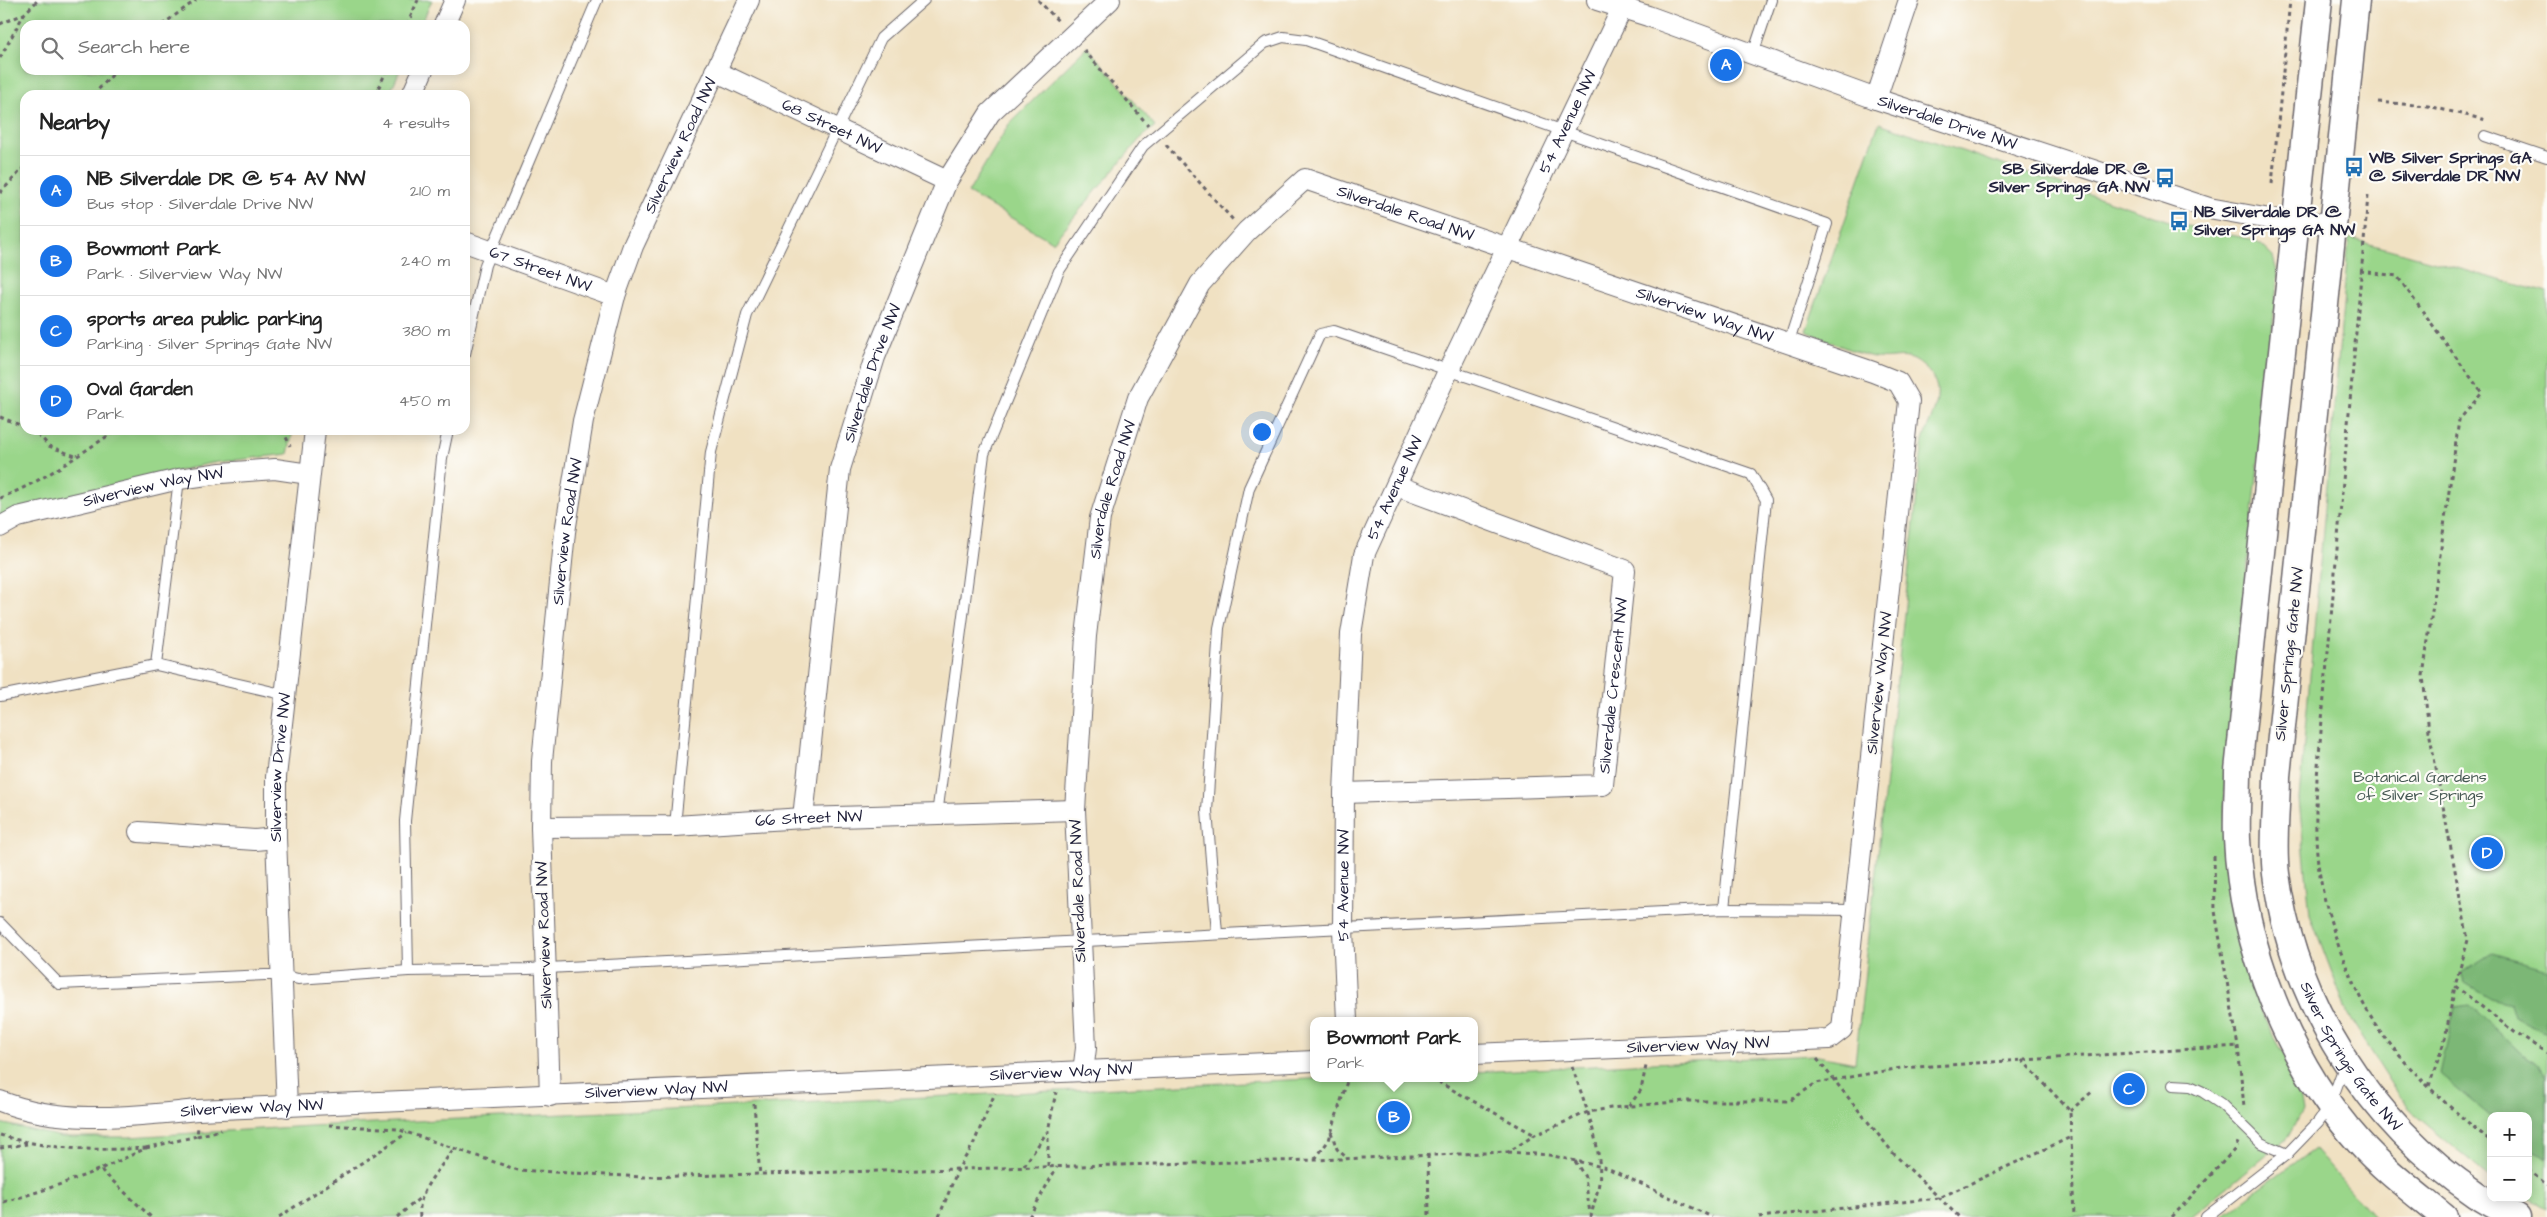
<!DOCTYPE html>
<html lang="en">
<head>
<meta charset="utf-8">
<style>
	:root { --surface:#fff; --page:#f2f2f2; --text:#222; --muted:#767676; --line:#e0e0e0; --accent:#1a73e8 }
	body { margin:0; font-family:"Architects Daughter",sans-serif; background:var(--page); color:var(--text) }
	.controls { position:absolute; right:15px; bottom:15px; display:grid; overflow:hidden; border-radius:10px; box-shadow:0 2px 12px #0003 }
	.controls button { width:45px; height:45px; display:grid; place-items:center; padding:0; border:0; border-bottom:1px solid var(--line); background:var(--surface); color:var(--text); font:25px sans-serif }
	.you { position:absolute; left:1261px; top:431px; width:18px; height:18px; margin:-12px; border:4px solid #fff; border-radius:50%; background:#1a73e8; box-shadow:0 0 0 8px #1a73e833 }
	.badge { display:grid; place-items:center; width:32px; height:32px; border-radius:50%; background:var(--accent); color:#fff; font-size:16px; font-weight:700 }
	.pin { position:absolute; translate:-50% -50%; border:2px solid #fff; box-shadow:0 1px 5px #0006 }
	.popup { position:absolute; left:1310px; top:1017px; width:168px; height:65px; box-sizing:border-box; display:grid; place-content:center; border-radius:10px; background:var(--surface); filter:drop-shadow(0 1px 4px #0005); font-size:16px; white-space:nowrap; color:var(--muted) }
	.popup b { font-size:19px; color:var(--text) }
	.popup::after { content:''; position:absolute; left:50%; top:100%; margin-left:-10px; border:10px solid transparent; border-top-color:var(--surface) }
	.list { margin:0; padding:0; list-style:none }
	h2 { display:flex; justify-content:space-between; align-items:center; height:65px; margin:0; padding:0 20px; font-size:21px }
	h2 small { font-size:16px; font-weight:400; color:var(--muted) }
	.list li { display:grid; grid-template-columns:32px 1fr auto; gap:15px; align-items:center; box-sizing:border-box; height:70px; padding:0 20px; border-top:1px solid var(--line) }
	.list b { display:block; font-size:19px; white-space:nowrap }
	.list p { margin:0; font-size:16px; white-space:nowrap; color:var(--muted) }
	.list em { font-size:16px; font-style:normal; color:var(--muted) }
	.icon { flex:none; width:28px; height:28px; fill:none; stroke:currentColor; stroke-width:2; stroke-linecap:round; stroke-linejoin:round }
	.map { position:relative; flex:none; width:2547px; height:1217px; overflow:hidden }
	.search { position:absolute; background:var(--surface); box-shadow:0 2px 12px #0003; left:20px; top:20px; width:450px; height:55px; display:flex; align-items:center; gap:12px; box-sizing:border-box; padding:0 18px; border-radius:15px; color:var(--muted); font-size:19px }
	.panel { position:absolute; background:var(--surface); box-shadow:0 2px 12px #0003; left:20px; top:90px; width:450px; height:345px; border-radius:15px }
	.map>svg:first-child { display:block }
	.green { fill:#9ad68a; stroke:#5e7c62 }
	.forest { fill:#7bb776; stroke:#4e6c58 }
	.lines { fill:none; stroke-linecap:round; stroke-linejoin:round }
	.service-casing { stroke:#6a656a; stroke-width:12 }
	.minor-casing { stroke:#6a656a; stroke-width:22 }
	.tertiary-casing { stroke:#6a656a; stroke-width:29 }
	.path { stroke:#6a656a; stroke-width:3; stroke-dasharray:4 4; stroke-linecap:butt }
	.service { stroke:#fff; stroke-width:10 }
	.minor { stroke:#fff; stroke-width:20 }
	.tertiary { stroke:#fff; stroke-width:26 }
	.labels { text-anchor:middle; dominant-baseline:central; stroke-width:4.5; stroke-linejoin:round; paint-order:stroke }
	.street-label { font-size:16px; fill:#22223b; stroke:#fdfcf7 }
	.poi-label { font-size:16px; font-weight:bold; fill:#22223b; stroke:#fdfcf7; text-anchor:start }
	.park-label { font-size:16px; fill:#465853; stroke:#fdfcf7 }
</style>
</head>
<body>
<div class="map">
<svg width="2547" height="1217" viewBox="0 0 2547 1217">
	<rect width="100%" height="100%" fill="#fdfcf7"/>
	<filter id="ink" filterUnits="userSpaceOnUse"><feTurbulence type="fractalNoise" baseFrequency=".02" numOctaves="2"/><feDisplacementMap in="SourceGraphic" scale="10" xChannelSelector="R" yChannelSelector="G"/><feConvolveMatrix kernelMatrix="1 2 1 2 8 2 1 2 1" color-interpolation-filters="sRGB"/></filter>
	<filter id="wash" filterUnits="userSpaceOnUse"><feTurbulence type="fractalNoise" baseFrequency=".0096" numOctaves="4" result="noise"/><feDisplacementMap in="SourceGraphic" scale="20" xChannelSelector="R" yChannelSelector="G"/><feGaussianBlur stdDeviation="1.12" result="paint"/><feColorMatrix in="noise" values="0 0 0 0 0 0 0 0 0 0 0 0 0 0 0 0 0 1.4 0 .05"/><feComposite in="paint" operator="in"/></filter>
	<g filter="url(#wash)">
		<rect width="100%" height="100%" fill="#f0e1c2"/>
		<g class="green">
			<polygon points="0,0 432,0 421,25 25,25 25,70 400,70 389,95 25,95 25,430 293,430 288,454 211,463 35,506 0,520"/>
			<polygon points="1087,47 1155,126 1139,140 1053,242 968,193 1009,124"/>
			<path d="M 1879,123 L 2178,224 L 2255,240 L 2273,257 L 2278,275 L 2224,792 L 2227,874 L 2246,965 L 2264,1018 L 2296,1076 L 2302,1111 L 2288,1137 L 2191,1217 L 0,1217 L 0,1123 L 62,1137 L 129,1137 L 310,1126 L 1331,1078 L 1474,1078 L 1474,1072 L 1813,1055 L 1855,1063 L 1923,440 C 1930,417 1949,392 1927,370 C 1922,365 1915,359 1908,358 C 1898,356 1888,360 1878,358 C 1855,354 1828,340 1806,331 Z"/>
			<polygon points="2349,238 2547,293 2547,1207 2528,1197 2528,1116 2491,1116 2491,1178 2408,1109 2348,1015 2310,915 2299,799"/>
			<polygon points="2314,1149 2374,1217 2221,1217"/>
		</g>
		<g class="forest">
			<polygon points="2492,953 2547,969 2547,1032 2514,1016 2510,1003 2491,998 2465,983 2461,973"/>
			<polygon points="2470,1005 2523,1055 2537,1063 2547,1076 2547,1158 2528,1149 2528,1116 2491,1116 2440,1074 2455,1007"/>
		</g>
	</g>
	<g filter="url(#ink)">
		<g class="lines">
			<defs>
				<g id="service">
					<polyline points="1753,54 1771,0"/>
					<polyline points="2485,136 2547,157"/>
					<polyline points="465,354 485,265 597,0"/>
					<polyline points="156,665 179,479"/>
					<polyline points="0,696 156,665 286,695"/>
					<polyline points="937,815 984,454 1059,271 1143,146 1265,43 1283,37 1306,40 1827,224 1788,345"/>
					<polyline points="675,826 711,452 747,315 881,38 924,0"/>
					<polyline points="0,923 59,984 265,975 282,975 298,979 408,971 528,969 1724,909 1856,910"/>
					<polyline points="1217,933 1207,811 1219,628 1249,488 1320,334 1334,331 1751,474 1766,500 1724,909"/>
					<polyline points="408,971 405,821 442,458 448,430"/>
					<polyline points="2173,1085 2190,1086 2203,1092 2221,1104 2261,1143 2287,1154"/>
					<polyline points="2206,1217 2287,1154 2318,1122 2330,1105 2345,1064"/>
				</g>
				<g id="minor">
					<path id="s1" d="M 1597,0 L 1648,16 L 1876,99 L 2209,208 L 2270,219 L 2333,224"/>
					<polyline points="444,25 455,0"/>
					<path id="s2" d="M 715,71 L 947,181"/>
					<polyline points="412,95 423,70"/>
					<polyline points="1876,99 1909,0"/>
					<path id="s3" d="M 465,242 L 615,296"/>
					<path id="s4" d="M 0,527 L 18,517 L 179,479 L 221,473 L 275,469 L 309,474"/>
					<path id="s5" d="M 1344,793 L 1603,785 L 1625,570 L 1397,486"/>
					<path id="s6" d="M 803,818 L 840,469 L 875,357 L 947,181 L 990,113 L 1110,0"/>
					<path id="s7" d="M 541,827 L 675,826 L 803,818 L 1075,810"/>
					<polyline points="139,832 255,840 276,838"/>
					<path id="s8" d="M 1347,1021 L 1343,929 L 1344,793 L 1351,634 L 1364,555 L 1449,369 L 1626,0"/>
					<path id="s9" d="M 1083,1072 L 1086,1048 L 1075,810 L 1086,636 L 1100,518 L 1138,398 L 1200,284 L 1247,231 L 1305,179 L 1873,372 L 1898,382 L 1909,401 L 1842,1029 L 1829,1039 L 1474,1054"/>
					<path id="s10" d="M 550,1096 L 541,827 L 542,761 L 565,532 L 583,421 L 615,296 L 633,246 L 749,0"/>
					<path id="s11" d="M 0,1101 C 63,1126 132,1116 198,1110 L 1314,1061"/>
					<path id="s12" d="M 287,1107 L 276,838 L 276,777 L 315,430"/>
				</g>
				<g id="tertiary">
					<path d="M 2319,0 L 2238,771 C 2238,793 2236,816 2237,839 C 2242,945 2288,1063 2359,1142 C 2384,1170 2415,1193 2444,1217"/>
					<path id="s13" d="M 2356,0 L 2277,776 C 2277,807 2272,844 2276,874 C 2293,1004 2369,1122 2477,1195 C 2490,1204 2504,1210 2517,1217"/>
				</g>
			</defs>
			<use href="#service" class="service-casing"/>
			<use href="#minor" class="minor-casing"/>
			<use href="#tertiary" class="tertiary-casing"/>
			<g class="path">
				<polyline points="1038,0 1060,23"/>
				<polyline points="0,24 24,14 38,0"/>
				<polyline points="162,25 196,0"/>
				<polyline points="407,25 418,0"/>
				<polyline points="1084,50 1148,125"/>
				<polyline points="0,58 24,14"/>
				<polyline points="93,95 117,70"/>
				<polyline points="375,95 387,70"/>
				<polyline points="2378,102 2428,106 2486,120"/>
				<polyline points="1166,145 1233,220"/>
				<polyline points="2272,184 2290,0"/>
				<polyline points="0,193 25,166"/>
				<path d="M 2368,196 L 2317,777 C 2316,809 2314,844 2320,876 C 2327,921 2353,994 2380,1031 C 2411,1073 2450,1109 2491,1141"/>
				<polyline points="2360,271 2397,276 2482,393 2459,420 2423,676 2429,731 2468,940 2455,986 2517,1034 2547,1053"/>
				<polyline points="0,417 25,427"/>
				<polyline points="31,430 37,433 49,446 75,456"/>
				<polyline points="283,430 290,446"/>
				<path d="M 0,498 C 46,480 76,456 117,430"/>
				<polyline points="2214,856 2215,911 2238,1046 2244,1107"/>
				<polyline points="1817,1059 1894,1154 1959,1217"/>
				<polyline points="2022,1060 2070,1111 2074,1217"/>
				<path d="M 1572,1067 C 1583,1098 1604,1151 1599,1183 C 1597,1195 1593,1206 1591,1217"/>
				<polyline points="1431,1078 1535,1135"/>
				<polyline points="2429,1086 2445,1039 2455,986"/>
				<polyline points="754,1104 760,1176"/>
				<polyline points="1629,1106 1641,1090 1646,1066"/>
				<polyline points="2070,1111 2094,1090"/>
				<polyline points="329,1125 397,1129 518,1170 643,1177 1315,1160 1508,1152 1535,1135 1588,1112 1611,1108 1685,1101 1790,1101 1816,1083 1901,1068 2238,1046"/>
				<polyline points="1331,1132 1337,1149 1347,1158"/>
				<path d="M 0,1135 C 48,1150 96,1151 146,1148 C 98,1172 51,1189 0,1203"/>
				<polyline points="197,1136 221,1130"/>
				<polyline points="0,1148 27,1144"/>
				<polyline points="146,1148 197,1136 198,1127"/>
				<polyline points="1508,1152 1549,1155 1607,1168 1712,1217"/>
				<polyline points="1428,1155 1429,1217"/>
				<polyline points="1315,1159 1329,1140 1348,1078"/>
				<polyline points="1575,1161 1585,1177 1590,1214"/>
				<polyline points="1024,1166 1047,1132"/>
				<polyline points="1048,1166 1048,1131 1056,1092"/>
				<polyline points="101,1170 151,1217"/>
				<polyline points="2528,1170 2547,1185"/>
				<polyline points="279,1217 407,1133"/>
				<polyline points="397,1217 421,1197"/>
				<path d="M 420,1217 C 417,1189 440,1170 454,1148"/>
				<polyline points="939,1217 958,1169 973,1145 995,1093"/>
				<polyline points="1029,1217 1057,1167"/>
				<polyline points="1759,1217 1939,1198 2071,1137"/>
				<polyline points="2172,1217 2235,1149 2239,1140"/>
			</g>
			<use href="#service" class="service"/>
			<use href="#minor" class="minor"/>
			<use href="#tertiary" class="tertiary"/>
		</g>
	</g>
	<defs>
		<symbol id="bus-bare" viewBox="-9 -9 18 18"><path d="M-5-6H5V4H4V6H2V4H-2V6H-4V4H-5ZM-3.5-4V0h7V-4ZM-3.5 1.2v1.5H-2V1.2ZM2 1.2v1.5H3.5V1.2Z" fill="#1f6fb2" stroke="#fdfcf7" stroke-width="2.5" paint-order="stroke"/></symbol>
	</defs>
	<g fill-rule="evenodd">
		<use href="#bus-bare" x="2340" y="153" width="28" height="28"/>
		<use href="#bus-bare" x="2151" y="164" width="28" height="28"/>
		<use href="#bus-bare" x="2165" y="207" width="28" height="28"/>
	</g>
	<g class="labels">
		<g class="street-label">
			<text stroke="none"><textPath href="#s8" startOffset="946">54 Avenue NW</textPath></text>
			<text stroke="none"><textPath href="#s1" startOffset="371">Silverdale Drive NW</textPath></text>
			<text stroke="none"><textPath href="#s2" startOffset="129">68 Street NW</textPath></text>
			<text stroke="none"><textPath href="#s10" startOffset="971">Silverview Road NW</textPath></text>
			<text stroke="none"><textPath href="#s9" startOffset="1066">Silverdale Road NW</textPath></text>
			<text stroke="none"><textPath href="#s3" startOffset="80">67 Street NW</textPath></text>
			<text stroke="none"><textPath href="#s9" startOffset="1382">Silverview Way NW</textPath></text>
			<text stroke="none"><textPath href="#s6" startOffset="452">Silverdale Drive NW</textPath></text>
			<text stroke="none"><textPath href="#s4" startOffset="159">Silverview Way NW</textPath></text>
			<text stroke="none"><textPath href="#s8" startOffset="541">54 Avenue NW</textPath></text>
			<text stroke="none"><textPath href="#s9" startOffset="586">Silverdale Road NW</textPath></text>
			<text stroke="none"><textPath href="#s10" startOffset="566">Silverview Road NW</textPath></text>
			<text transform="translate(2289 654) rotate(-84)">Silver Springs Gate NW</text>
			<text transform="translate(1879 683) rotate(-84)">Silverview Way NW</text>
			<text stroke="none"><textPath href="#s5" startOffset="359">Silverdale Crescent NW</textPath></text>
			<text stroke="none"><textPath href="#s12" startOffset="340">Silverview Drive NW</textPath></text>
			<text stroke="none"><textPath href="#s7" startOffset="268">66 Street NW</textPath></text>
			<text stroke="none"><textPath href="#s8" startOffset="136">54 Avenue NW</textPath></text>
			<text transform="translate(1078 891) rotate(-92)">Silverdale Road NW</text>
			<text transform="translate(544 935) rotate(-92)">Silverview Road NW</text>
			<text transform="translate(1698 1045) rotate(-2)">Silverview Way NW</text>
			<text stroke="none"><textPath href="#s13" startOffset="1078">Silver Springs Gate NW</textPath></text>
			<text stroke="none"><textPath href="#s11" startOffset="1064">Silverview Way NW</textPath></text>
			<text stroke="none"><textPath href="#s11" startOffset="659">Silverview Way NW</textPath></text>
			<text stroke="none"><textPath href="#s11" startOffset="254">Silverview Way NW</textPath></text>
		</g>
		<g class="poi-label">
			<text x="2369" y="158">WB Silver Springs GA<tspan x="2369" dy="18">@ Silverdale DR NW</tspan></text>
			<text x="2150" y="169" text-anchor="end">SB Silverdale DR @<tspan x="2150" dy="18">Silver Springs GA NW</tspan></text>
			<text x="2194" y="212">NB Silverdale DR @<tspan x="2194" dy="18">Silver Springs GA NW</tspan></text>
		</g>
		<g class="park-label">
			<text x="2420" y="777">Botanical Gardens<tspan x="2420" dy="18">of Silver Springs</tspan></text>
		</g>
	</g>
</svg>
<div class="controls">
<button>+</button>
<button>−</button>
</div>
<div class="you"></div>
<div class="pin badge" style="left:1726px;top:65px">A</div>
<div class="pin badge" style="left:1394px;top:1117px">B</div>
<div class="popup"><b>Bowmont Park</b>Park</div>
<div class="pin badge" style="left:2129px;top:1089px">C</div>
<div class="pin badge" style="left:2487px;top:853px">D</div>
<div class="search"><svg class="icon" aria-label="search" viewBox="0 0 24 24"><circle cx="10" cy="10" r="6"/><path d="M15 15l6 6"/></svg>Search here</div>
<section class="panel">
<h2>Nearby<small>4 results</small></h2>
<ul class="list">
<li><span class="badge">A</span><div><b>NB Silverdale DR @ 54 AV NW</b><p>Bus stop · Silverdale Drive NW</p></div><em>210 m</em></li>
<li><span class="badge">B</span><div><b>Bowmont Park</b><p>Park · Silverview Way NW</p></div><em>240 m</em></li>
<li><span class="badge">C</span><div><b>sports area public parking</b><p>Parking · Silver Springs Gate NW</p></div><em>380 m</em></li>
<li><span class="badge">D</span><div><b>Oval Garden</b><p>Park</p></div><em>450 m</em></li>
</ul>
</section>
</div>
</body>
</html>
